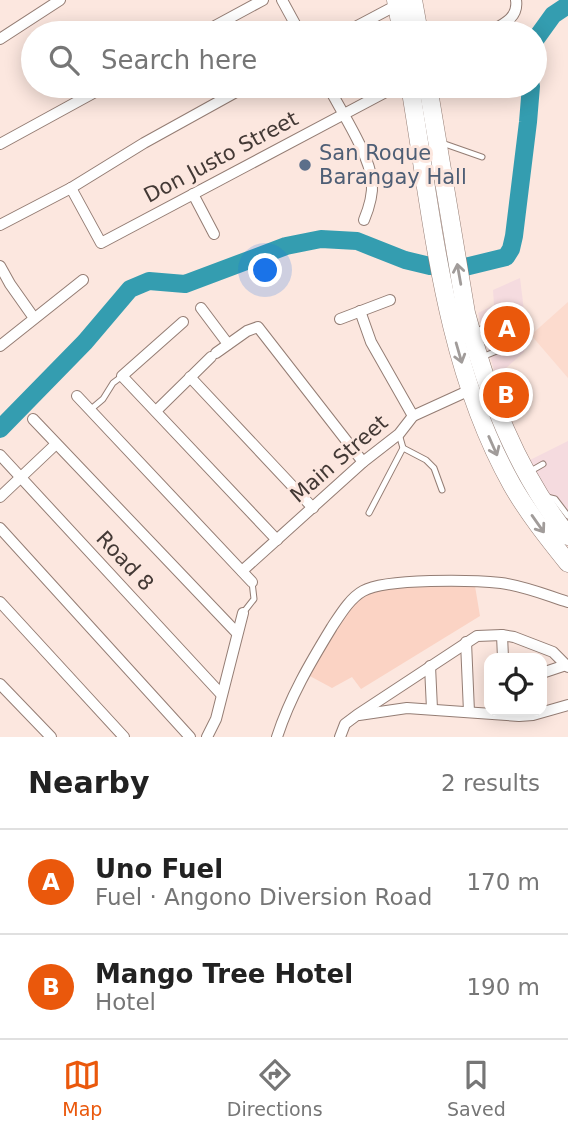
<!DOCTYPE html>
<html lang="en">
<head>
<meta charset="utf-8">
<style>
	:root { --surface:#fff; --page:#f2f2f2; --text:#222; --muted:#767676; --line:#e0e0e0; --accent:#ea580c }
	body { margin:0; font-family:"DejaVu Sans",sans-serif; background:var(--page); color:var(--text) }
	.controls { position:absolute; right:21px; bottom:21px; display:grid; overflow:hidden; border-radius:14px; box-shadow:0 4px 18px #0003 }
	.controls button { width:63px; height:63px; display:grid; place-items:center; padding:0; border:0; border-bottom:2px solid var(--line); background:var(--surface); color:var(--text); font:35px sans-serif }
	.you { position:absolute; left:266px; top:271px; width:24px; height:24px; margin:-18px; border:5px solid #fff; border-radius:50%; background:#1a73e8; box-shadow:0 0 0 10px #1a73e833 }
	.badge { display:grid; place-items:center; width:46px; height:46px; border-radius:50%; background:var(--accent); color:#fff; font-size:23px; font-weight:700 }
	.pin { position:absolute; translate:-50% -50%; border:4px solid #fff; box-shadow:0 2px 7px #0006 }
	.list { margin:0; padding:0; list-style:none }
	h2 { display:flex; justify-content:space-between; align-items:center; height:91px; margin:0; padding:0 28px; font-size:30px }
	h2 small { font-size:23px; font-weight:400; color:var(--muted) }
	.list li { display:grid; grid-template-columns:46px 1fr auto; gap:21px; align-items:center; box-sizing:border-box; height:105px; padding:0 28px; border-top:2px solid var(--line) }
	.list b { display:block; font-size:26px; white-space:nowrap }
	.list p { margin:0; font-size:23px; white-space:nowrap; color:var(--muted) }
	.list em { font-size:23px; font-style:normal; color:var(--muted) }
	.icon { flex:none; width:38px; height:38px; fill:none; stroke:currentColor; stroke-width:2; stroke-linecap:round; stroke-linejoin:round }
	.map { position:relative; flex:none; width:568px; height:737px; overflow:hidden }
	.search { position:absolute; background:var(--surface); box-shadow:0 4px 18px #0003; left:21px; right:21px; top:21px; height:77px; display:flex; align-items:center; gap:18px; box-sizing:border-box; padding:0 24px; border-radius:38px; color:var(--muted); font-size:26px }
	.sheet { height:301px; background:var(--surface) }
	nav { display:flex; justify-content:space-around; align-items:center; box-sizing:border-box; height:98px; border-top:2px solid var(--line); background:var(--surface); font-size:19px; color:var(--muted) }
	nav a { display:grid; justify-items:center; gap:4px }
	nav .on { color:var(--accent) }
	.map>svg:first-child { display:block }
	.commercial { fill:#f5dbdf }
	.built { fill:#fcdbce }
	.green { fill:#fbd3c4 }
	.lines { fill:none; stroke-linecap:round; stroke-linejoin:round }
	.river { stroke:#349db0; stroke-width:18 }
	.lane-casing { stroke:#947d74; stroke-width:7 }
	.street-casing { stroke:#947d74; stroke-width:12 }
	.primary-casing { stroke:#947d74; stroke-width:19 }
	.lane { stroke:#fff; stroke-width:5 }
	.street { stroke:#fff; stroke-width:10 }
	.primary { stroke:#fff; stroke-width:18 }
	.oneway { stroke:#a19c9a }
	.service-dot { fill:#5c6f8a; stroke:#fce7df; stroke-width:2.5 }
	.labels { text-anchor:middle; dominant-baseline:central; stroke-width:6; stroke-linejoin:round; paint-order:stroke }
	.service-label { font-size:21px; fill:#4e5e75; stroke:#fce7df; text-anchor:start }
	.street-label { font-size:21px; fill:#433935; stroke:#fce7df }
</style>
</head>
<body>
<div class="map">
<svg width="568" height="737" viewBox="0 0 568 737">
	<rect width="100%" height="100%" fill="#fce7df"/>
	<g class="commercial">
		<polygon points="520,278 527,335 524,352 496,377 478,313 494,305 493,290"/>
		<polygon points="568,441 568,520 543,487 528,461"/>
	</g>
	<polygon class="built" points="568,302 568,378 531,335"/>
	<path class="green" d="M 444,585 L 475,586 L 480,616 L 361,689 L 352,677 L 332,688 L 308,675 C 319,656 346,604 363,594 C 378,584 424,586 444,585 Z"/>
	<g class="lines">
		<g class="river">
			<polyline points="535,40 553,15 568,5"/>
			<polyline points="0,429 85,342 130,289 149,281 185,284 286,246 321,239 357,241 405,260 430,266 465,267 506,257 511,249 514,236 528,122 531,86"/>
		</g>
		<defs>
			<g id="lane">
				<polyline points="442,143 482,157"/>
				<polyline points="474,332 512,316 516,316 521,320 523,336 521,341 482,357"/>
				<polyline points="90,410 103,399 113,383 121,377"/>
				<polyline points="403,448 426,460 434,468 442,490"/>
				<polyline points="529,472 543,464"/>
				<polyline points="547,497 555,499 568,516"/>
				<polyline points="369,513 403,448 399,434"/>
				<polyline points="243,613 254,599 252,582"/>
			</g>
			<g id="street">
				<polyline points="282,0 300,33"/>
				<polyline points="202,33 263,0"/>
				<polyline points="344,33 397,5"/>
				<path d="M 487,33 C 501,25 519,19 516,0"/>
				<polyline points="0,39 60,0"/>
				<path d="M 328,86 C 341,111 370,155 372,182 C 373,196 369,208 364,220"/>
				<polyline points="0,144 106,86"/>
				<polyline points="71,188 101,243 397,86"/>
				<polyline points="193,194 214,234"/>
				<polyline points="0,225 71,188 144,143 247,86"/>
				<polyline points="0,266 10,284 34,318"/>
				<polyline points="201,308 228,344"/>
				<polyline points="360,311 371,342 413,416"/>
				<polyline points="340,319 390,300"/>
				<polyline points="183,322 122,376 277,540"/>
				<polyline points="0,346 83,280"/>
				<polyline points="216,353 247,331 258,327 363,462"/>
				<polyline points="190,377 313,508"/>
				<polyline points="77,396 252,582"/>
				<polyline points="156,411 211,357"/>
				<polyline points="33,419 237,633"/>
				<polyline points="0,455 221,694"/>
				<polyline points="0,497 56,444"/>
				<polyline points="0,528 190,737"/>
				<polyline points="242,571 363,462 399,434 413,416 470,390"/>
				<polyline points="0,602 124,737"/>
				<polyline points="502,635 503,658"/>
				<polyline points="466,642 469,712"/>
				<polyline points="430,666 432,709"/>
				<polyline points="542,673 566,665"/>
				<polyline points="0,684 51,737"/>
				<polyline points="359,715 407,708 519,716 533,715 568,705"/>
				<polyline points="207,737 216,719 243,613"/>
				<path d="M 277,737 C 290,697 310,663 332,627 C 340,615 350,598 363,591 C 386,578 473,580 501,583 C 524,586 546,595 568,602"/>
				<polyline points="340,737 345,724 357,715 477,636 502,635 514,637 553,652 568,667"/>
			</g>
			<g id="primary">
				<polyline points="396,0 402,33"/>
				<polyline points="413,0 419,33"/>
				<path d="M 410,86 C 433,221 444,364 512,485 C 528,513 548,538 568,563"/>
				<path d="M 428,86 L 466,313 C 487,393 516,470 568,536"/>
			</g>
		</defs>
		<use href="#lane" class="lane-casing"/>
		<use href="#street" class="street-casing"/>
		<use href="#primary" class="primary-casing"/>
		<use href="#lane" class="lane"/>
		<use href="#street" class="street"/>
		<use href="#primary" class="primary"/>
	</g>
	<defs><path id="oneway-shaft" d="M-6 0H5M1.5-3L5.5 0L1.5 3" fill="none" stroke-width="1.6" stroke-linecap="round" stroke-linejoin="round" transform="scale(1.75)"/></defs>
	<g class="oneway">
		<use href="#oneway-shaft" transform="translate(459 274) rotate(-100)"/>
		<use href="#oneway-shaft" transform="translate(459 353) rotate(74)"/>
		<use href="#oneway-shaft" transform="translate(493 446) rotate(66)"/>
		<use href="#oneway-shaft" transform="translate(538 524) rotate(55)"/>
	</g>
	<circle class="service-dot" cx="305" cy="165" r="7"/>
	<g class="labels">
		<g class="service-label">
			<text x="319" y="153">San Roque<tspan x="319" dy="24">Barangay Hall</tspan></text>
		</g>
		<g class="street-label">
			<text transform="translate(221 157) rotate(-28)">Don Justo Street</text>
			<text transform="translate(339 459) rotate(-41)">Main Street</text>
			<text transform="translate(125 561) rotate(47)">Road 8</text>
		</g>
	</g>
</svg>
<div class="controls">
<button><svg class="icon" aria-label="locate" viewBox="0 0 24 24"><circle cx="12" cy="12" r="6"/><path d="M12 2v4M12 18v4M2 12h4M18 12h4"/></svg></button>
</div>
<div class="you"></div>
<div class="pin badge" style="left:507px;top:329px">A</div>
<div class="pin badge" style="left:506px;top:395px">B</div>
<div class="search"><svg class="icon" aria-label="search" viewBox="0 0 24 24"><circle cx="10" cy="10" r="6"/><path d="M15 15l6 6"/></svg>Search here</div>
</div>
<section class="sheet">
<h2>Nearby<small>2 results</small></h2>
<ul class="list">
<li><span class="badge">A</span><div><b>Uno Fuel</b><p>Fuel · Angono Diversion Road</p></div><em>170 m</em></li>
<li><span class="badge">B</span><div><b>Mango Tree Hotel</b><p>Hotel</p></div><em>190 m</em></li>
</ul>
</section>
<nav>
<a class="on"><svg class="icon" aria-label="map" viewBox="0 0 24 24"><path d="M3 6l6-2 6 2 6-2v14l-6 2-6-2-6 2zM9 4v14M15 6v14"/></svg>Map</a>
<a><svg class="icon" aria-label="directions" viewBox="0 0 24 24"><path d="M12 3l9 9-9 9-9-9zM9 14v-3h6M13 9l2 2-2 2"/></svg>Directions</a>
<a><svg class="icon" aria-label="saved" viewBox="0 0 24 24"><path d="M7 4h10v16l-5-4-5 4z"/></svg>Saved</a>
</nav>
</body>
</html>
